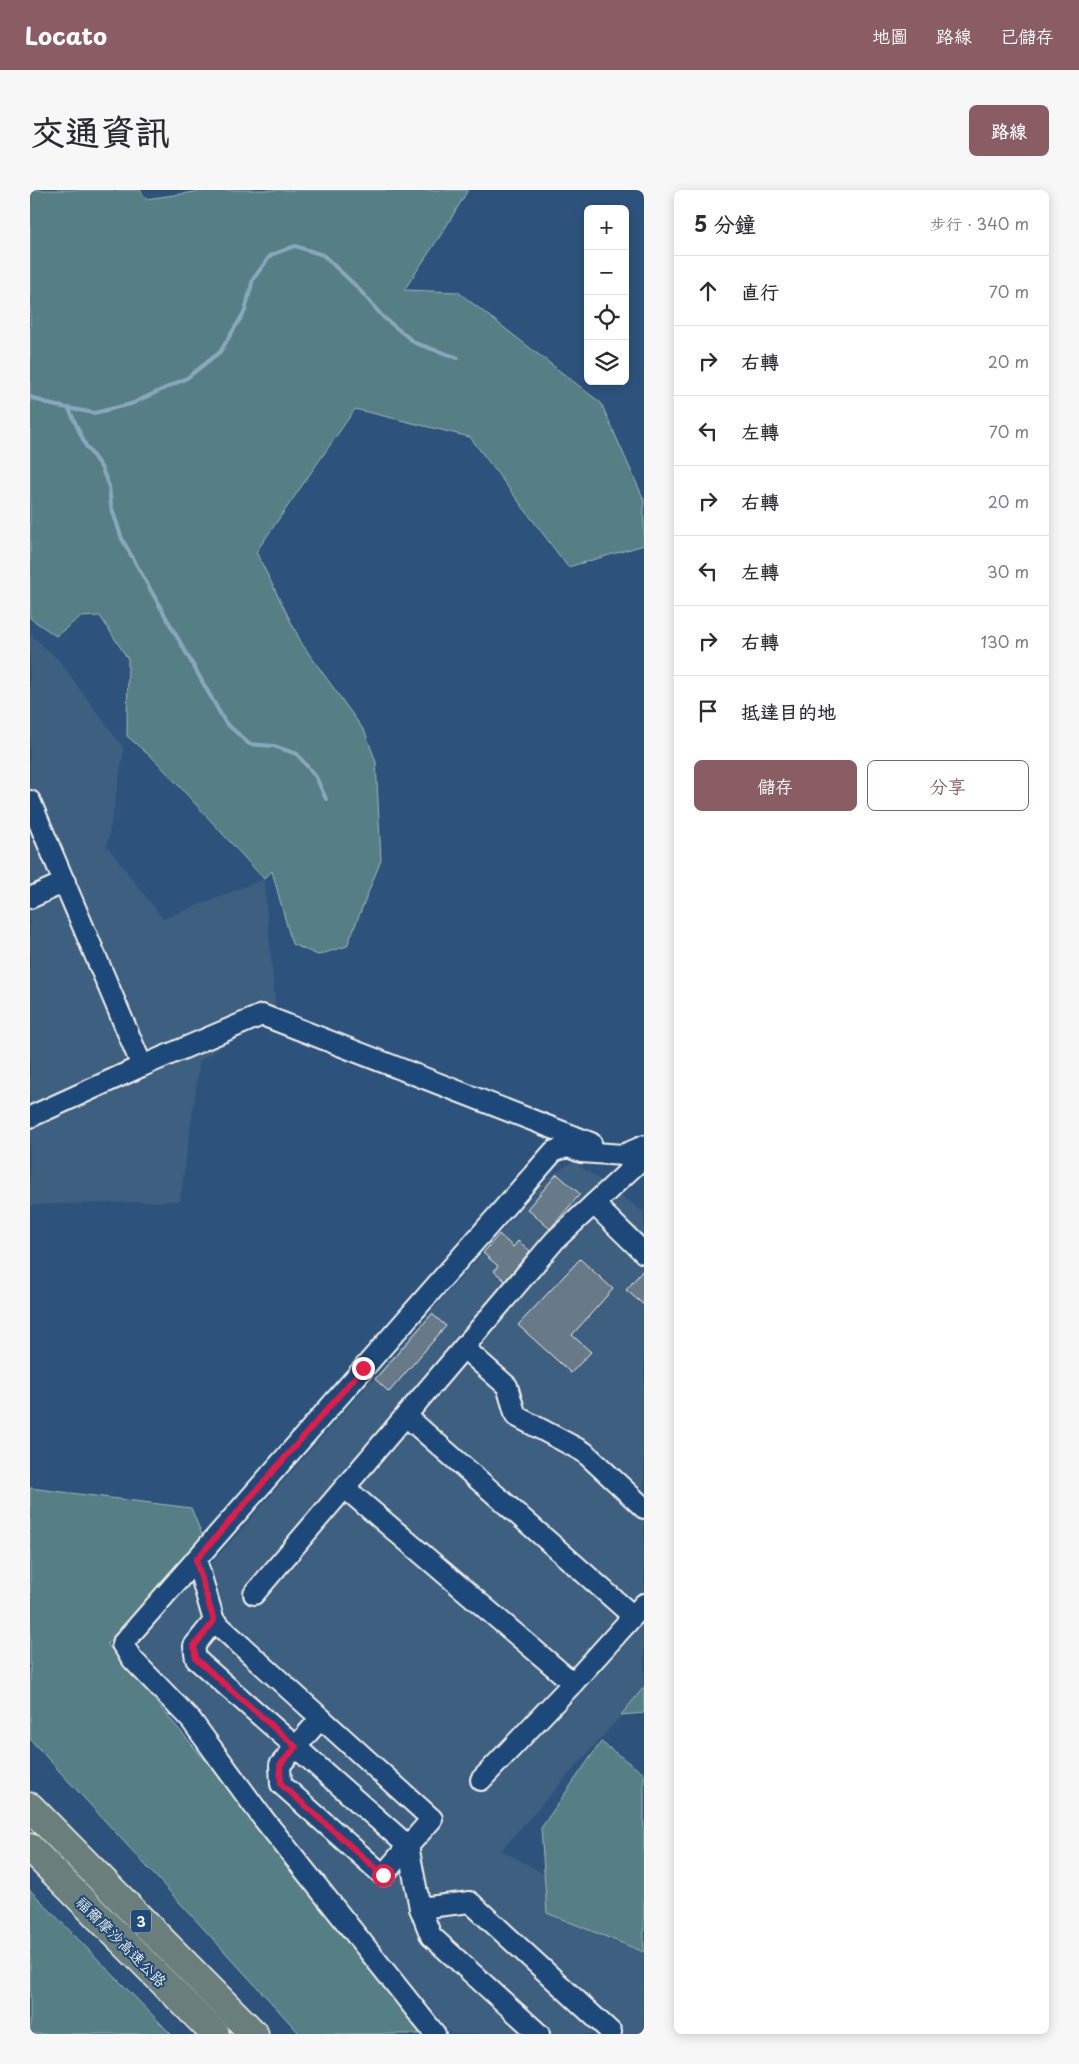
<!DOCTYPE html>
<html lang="zh-TW">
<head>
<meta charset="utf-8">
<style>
	:root { --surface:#fff; --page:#f7f7f7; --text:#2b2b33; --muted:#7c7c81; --line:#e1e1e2; --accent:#8a5d65 }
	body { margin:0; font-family:"Playpen Sans","LXGW WenKai TC",sans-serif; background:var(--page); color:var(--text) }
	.controls { position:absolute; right:15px; top:15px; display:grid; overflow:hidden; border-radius:8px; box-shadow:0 2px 12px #0003 }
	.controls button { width:45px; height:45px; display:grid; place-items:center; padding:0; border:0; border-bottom:1px solid var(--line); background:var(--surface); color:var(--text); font:25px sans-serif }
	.stop { position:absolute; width:15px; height:15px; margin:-11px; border:4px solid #e11d48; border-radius:50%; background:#fff }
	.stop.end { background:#e11d48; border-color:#fff; box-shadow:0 1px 5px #0008 }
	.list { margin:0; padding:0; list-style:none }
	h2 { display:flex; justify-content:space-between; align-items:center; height:65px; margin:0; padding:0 20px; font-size:21px }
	h2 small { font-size:16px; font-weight:400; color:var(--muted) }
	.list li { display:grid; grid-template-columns:32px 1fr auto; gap:15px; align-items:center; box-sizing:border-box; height:70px; padding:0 20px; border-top:1px solid var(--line) }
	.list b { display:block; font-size:19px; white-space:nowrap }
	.list em { font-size:16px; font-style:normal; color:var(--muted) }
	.actions { display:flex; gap:10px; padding:15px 20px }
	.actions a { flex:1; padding:11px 0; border:1px solid var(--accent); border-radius:8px; text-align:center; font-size:18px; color:var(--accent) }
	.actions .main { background:var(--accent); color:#fff }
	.icon { flex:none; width:28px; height:28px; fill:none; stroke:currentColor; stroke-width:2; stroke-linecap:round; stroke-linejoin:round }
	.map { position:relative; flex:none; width:614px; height:1844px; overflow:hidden; border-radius:8px }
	header { display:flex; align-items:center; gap:30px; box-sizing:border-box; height:70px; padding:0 25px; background:var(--accent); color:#fff }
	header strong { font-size:24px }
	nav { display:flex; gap:28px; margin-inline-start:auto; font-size:18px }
	.intro { display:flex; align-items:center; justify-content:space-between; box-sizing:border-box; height:120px; padding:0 30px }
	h1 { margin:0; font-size:35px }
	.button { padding:12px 22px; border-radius:8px; background:var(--accent); color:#fff; font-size:18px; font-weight:700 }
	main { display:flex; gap:30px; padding:0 30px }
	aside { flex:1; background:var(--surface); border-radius:8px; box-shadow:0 2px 12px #0003 }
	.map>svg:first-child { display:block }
	.built { fill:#3e5e80 }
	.green { fill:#547e85; stroke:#a4b8b6 }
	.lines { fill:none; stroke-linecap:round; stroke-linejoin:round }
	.stream { stroke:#8aa8bd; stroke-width:4 }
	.building { fill:#677988; stroke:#f4f1e8 }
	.minor-casing { stroke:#f4f1e8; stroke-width:24 }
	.highway-casing { stroke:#f4f1e8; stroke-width:31 }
	.minor { stroke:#1f4a7a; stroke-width:20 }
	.highway { stroke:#6b7f7c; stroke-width:28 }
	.route { stroke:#e11d48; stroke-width:6 }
	.labels { text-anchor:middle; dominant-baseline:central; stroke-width:4; stroke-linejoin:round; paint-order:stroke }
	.shield { fill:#1f4a7a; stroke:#b4bfc7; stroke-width:1 }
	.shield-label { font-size:14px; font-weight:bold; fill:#f4f1e8 }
	.street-label { font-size:15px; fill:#f4f1e8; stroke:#1f4a7a }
</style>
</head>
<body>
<header>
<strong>Locato</strong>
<nav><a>地圖</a><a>路線</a><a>已儲存</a></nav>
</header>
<div class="intro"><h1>交通資訊</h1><a class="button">路線</a></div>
<main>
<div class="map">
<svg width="614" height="1844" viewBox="0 0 614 1844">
	<rect width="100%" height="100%" fill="#2d537d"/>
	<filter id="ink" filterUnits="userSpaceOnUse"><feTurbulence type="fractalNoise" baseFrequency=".02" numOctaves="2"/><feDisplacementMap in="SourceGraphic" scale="10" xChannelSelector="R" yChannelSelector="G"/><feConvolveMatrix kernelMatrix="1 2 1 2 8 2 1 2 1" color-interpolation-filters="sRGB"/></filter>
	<g filter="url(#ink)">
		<g class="built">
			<polygon points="0,444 28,469 94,559 77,656 133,729 234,689 246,822 170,870 150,1011 0,1015"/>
			<polygon points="543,971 614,1022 614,1500 471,1660 614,1739 614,1844 421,1844 108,1455 164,1387 174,1395 182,1373 518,988"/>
		</g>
		<g class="green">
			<polygon points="0,0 110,0 116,9 179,0 438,0 414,40 374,100 428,102 571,213 614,310 614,355 538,377 440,247 325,219 226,362 272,454 335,542 346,572 351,670 317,756 288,765 262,754 242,681 234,689 127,572 97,546 98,469 70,426 50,427 26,446 0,428"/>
			<polygon points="0,1298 161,1318 173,1347 77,1454 185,1582 395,1844 270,1844 0,1549"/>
			<polygon points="614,1497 614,1523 591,1525"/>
			<polygon points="571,1552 614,1584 614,1762 517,1723 511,1638"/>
			<polygon points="0,1700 141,1844 0,1844"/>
		</g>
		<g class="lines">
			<g class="stream">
				<polyline points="0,207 22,215 64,223 101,214 157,188 190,162 215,121 223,89 241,65 265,56 293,65 327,97 353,127 385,153 428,168"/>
				<polyline points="39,219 56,256 71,277 79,296 81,316 92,349 195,532 219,554 244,556 267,564 286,587 296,609"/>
			</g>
		</g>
		<g class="building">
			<polygon points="527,984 550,1004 520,1039 497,1019"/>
			<polygon points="469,1044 483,1057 488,1051 500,1061 475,1091 464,1081 468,1076 453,1063"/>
			<polygon points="550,1069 583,1099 542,1145 561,1162 541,1183 488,1135"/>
			<polygon points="614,1079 614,1115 596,1100"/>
			<polygon points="402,1124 416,1136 359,1202 345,1189"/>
		</g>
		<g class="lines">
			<defs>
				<g id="minor">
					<polyline points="0,611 112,876"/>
					<polyline points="0,708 35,692"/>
					<polyline points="0,927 112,876 232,825 561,953"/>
					<polyline points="564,1014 614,1063"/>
					<polyline points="434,1158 477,1196 486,1226 554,1262 614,1318"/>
					<polyline points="376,1226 603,1426"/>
					<polyline points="315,1298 543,1493 451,1590"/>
					<polyline points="166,1369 184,1431 402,1629 378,1656 166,1469 164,1456 184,1431"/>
					<polyline points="224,1404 525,1050 614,967"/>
					<polyline points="543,1493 614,1414"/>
					<polyline points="291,1528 250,1575 251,1594 353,1685 378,1656"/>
					<polyline points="378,1656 390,1718 401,1746 509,1844"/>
					<polyline points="390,1718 440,1712 581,1842 580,1844"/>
					<polyline points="405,1844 232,1627 161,1530 103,1470 92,1454 524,961 538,957 551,962 593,965 614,956"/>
				</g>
				<g id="highway">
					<polyline points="0,1617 224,1844"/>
					<polyline points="0,1658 185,1844"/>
				</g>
			</defs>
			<use href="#minor" class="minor-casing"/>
			<use href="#highway" class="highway-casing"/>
			<use href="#minor" class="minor"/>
			<use href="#highway" class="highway"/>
		</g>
	</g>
	<g class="lines" filter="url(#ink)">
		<polyline class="route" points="333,1178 166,1370 184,1431 164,1456 166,1469 266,1557 250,1575 251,1594 353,1685"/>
	</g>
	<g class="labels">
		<rect class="shield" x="101" y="1719.5" width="20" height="23" rx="4"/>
		<g class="shield-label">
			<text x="111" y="1731">3</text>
		</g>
		<g class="street-label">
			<text transform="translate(92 1751) rotate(45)">福爾摩沙高速公路</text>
		</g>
	</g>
</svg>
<div class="controls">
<button>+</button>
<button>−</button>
<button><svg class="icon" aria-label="locate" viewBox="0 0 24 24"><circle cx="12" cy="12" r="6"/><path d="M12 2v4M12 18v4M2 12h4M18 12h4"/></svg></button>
<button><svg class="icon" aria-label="layers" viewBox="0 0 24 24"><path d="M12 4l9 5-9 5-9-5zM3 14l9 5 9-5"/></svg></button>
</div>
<div class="stop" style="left:353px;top:1685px"></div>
<div class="stop end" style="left:333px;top:1178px"></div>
</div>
<aside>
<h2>5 分鐘<small>步行 · 340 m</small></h2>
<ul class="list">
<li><svg class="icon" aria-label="ahead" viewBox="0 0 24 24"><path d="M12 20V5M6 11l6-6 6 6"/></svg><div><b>直行</b></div><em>70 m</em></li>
<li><svg class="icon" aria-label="right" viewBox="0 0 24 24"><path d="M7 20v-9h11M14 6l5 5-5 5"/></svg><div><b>右轉</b></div><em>20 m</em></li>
<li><svg class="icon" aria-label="left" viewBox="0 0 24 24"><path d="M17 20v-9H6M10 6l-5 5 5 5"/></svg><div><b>左轉</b></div><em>70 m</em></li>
<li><svg class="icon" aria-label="right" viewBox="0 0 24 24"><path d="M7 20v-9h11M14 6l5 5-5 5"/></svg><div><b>右轉</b></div><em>20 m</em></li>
<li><svg class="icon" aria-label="left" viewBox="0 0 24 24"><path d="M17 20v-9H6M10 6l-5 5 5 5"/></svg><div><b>左轉</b></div><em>30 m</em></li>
<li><svg class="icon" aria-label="right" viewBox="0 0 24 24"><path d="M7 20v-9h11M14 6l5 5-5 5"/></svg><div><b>右轉</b></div><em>130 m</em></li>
<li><svg class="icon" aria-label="arrive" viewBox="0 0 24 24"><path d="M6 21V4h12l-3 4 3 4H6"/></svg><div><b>抵達目的地</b></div></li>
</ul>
<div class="actions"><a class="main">儲存</a><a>分享</a></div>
</aside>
</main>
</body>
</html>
